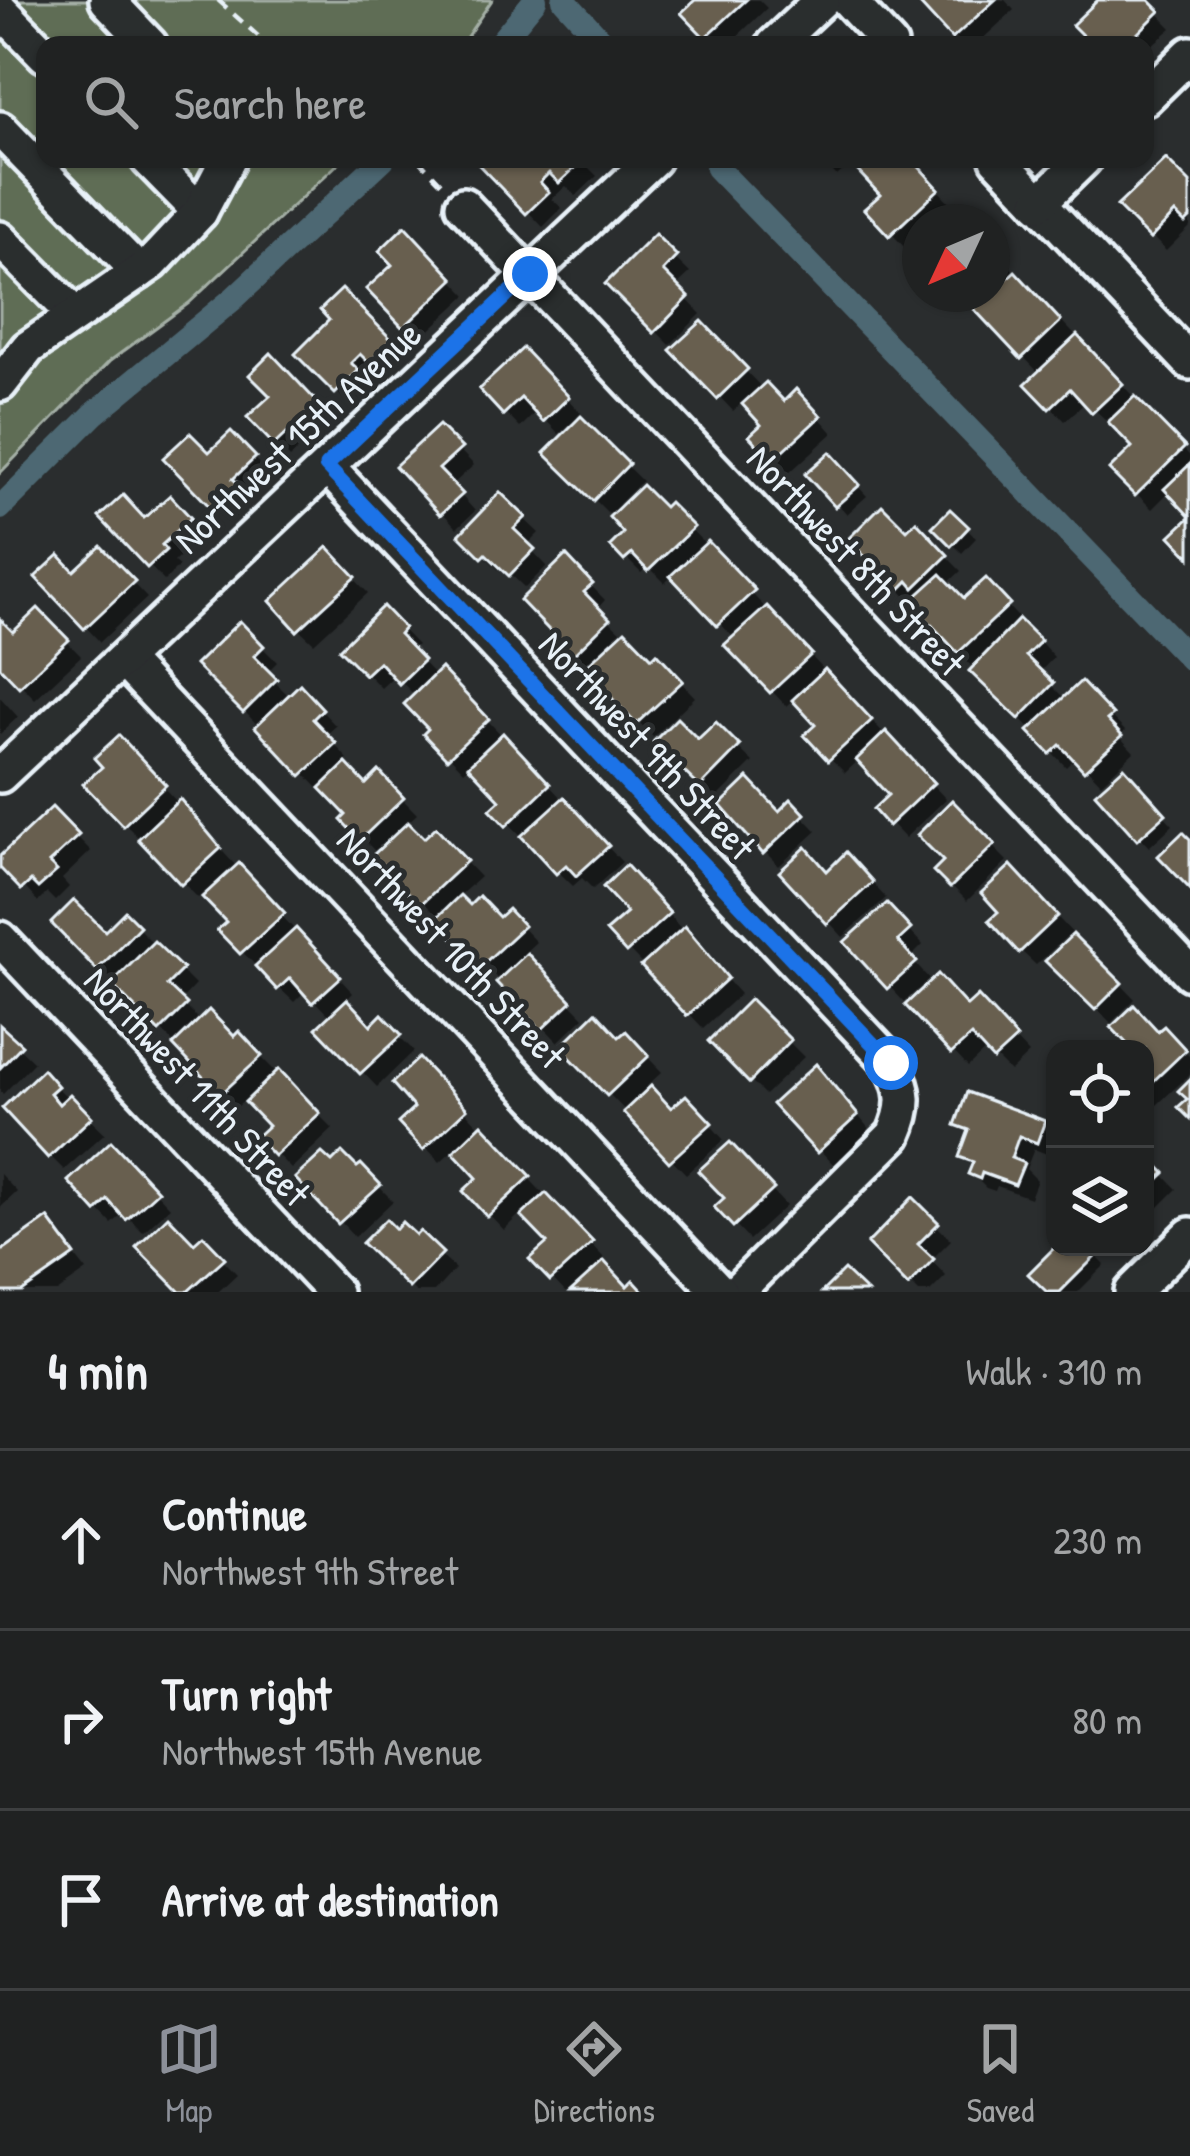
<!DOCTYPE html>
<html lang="en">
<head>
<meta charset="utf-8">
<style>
	:root { --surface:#202222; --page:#282a2a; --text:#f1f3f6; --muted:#a2a4a5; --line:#3d3f40; --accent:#8c9099 }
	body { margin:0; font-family:"Patrick Hand",sans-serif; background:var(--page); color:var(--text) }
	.controls { position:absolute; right:36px; bottom:36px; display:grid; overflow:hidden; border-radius:24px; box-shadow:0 3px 9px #0004 }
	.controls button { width:108px; height:108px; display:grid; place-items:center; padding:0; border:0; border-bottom:3px solid var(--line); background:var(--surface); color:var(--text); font:60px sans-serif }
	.compass { position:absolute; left:902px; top:204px; width:108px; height:108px; border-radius:50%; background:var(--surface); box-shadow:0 3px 9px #0004; rotate:226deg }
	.stop { position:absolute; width:36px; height:36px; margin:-27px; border:9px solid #1a73e8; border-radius:50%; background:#fff }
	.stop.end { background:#1a73e8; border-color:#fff; box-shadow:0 3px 12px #0008 }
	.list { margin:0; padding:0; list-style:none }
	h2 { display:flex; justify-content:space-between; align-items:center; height:156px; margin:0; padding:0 48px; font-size:51px }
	h2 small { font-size:39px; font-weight:400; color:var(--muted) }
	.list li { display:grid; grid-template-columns:78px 1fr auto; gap:36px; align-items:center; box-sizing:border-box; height:180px; padding:0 48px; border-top:3px solid var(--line) }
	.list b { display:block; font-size:45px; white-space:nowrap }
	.list p { margin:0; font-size:39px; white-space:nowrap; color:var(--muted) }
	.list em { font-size:39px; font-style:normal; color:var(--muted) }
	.icon { flex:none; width:66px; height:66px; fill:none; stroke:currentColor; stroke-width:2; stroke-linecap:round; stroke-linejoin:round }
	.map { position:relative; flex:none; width:1190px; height:1292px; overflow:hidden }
	.search { position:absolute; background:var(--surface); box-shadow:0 3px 9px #0004; left:36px; right:36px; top:36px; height:132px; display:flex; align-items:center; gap:30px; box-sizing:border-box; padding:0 42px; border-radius:24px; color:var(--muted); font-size:45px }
	.sheet { height:696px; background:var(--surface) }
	nav { display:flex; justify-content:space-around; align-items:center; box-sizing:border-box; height:168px; border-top:3px solid var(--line); background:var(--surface); font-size:33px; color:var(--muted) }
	nav a { display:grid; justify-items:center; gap:6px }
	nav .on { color:var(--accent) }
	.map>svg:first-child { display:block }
	.green { fill:#5f6d55; stroke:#a4afa6; stroke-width:3 }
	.shadow { fill:#0007 }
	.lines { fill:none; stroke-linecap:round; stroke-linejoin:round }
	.canal { stroke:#4e6873; stroke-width:24 }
	.building { fill:#685f50; stroke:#e8f1f8; stroke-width:3 }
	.minor-casing { stroke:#e8f1f8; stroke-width:42 }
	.path { stroke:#e8f1f8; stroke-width:4.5; stroke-dasharray:12 9; stroke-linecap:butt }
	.minor { stroke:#2a2d2e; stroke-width:33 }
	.route { stroke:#1a73e8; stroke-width:15 }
	.labels { text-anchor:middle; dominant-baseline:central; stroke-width:10; stroke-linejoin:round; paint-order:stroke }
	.street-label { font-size:39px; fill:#e8f1f8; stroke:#2a2d2e }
</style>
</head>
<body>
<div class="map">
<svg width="1190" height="1292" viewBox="0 0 1190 1292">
	<rect width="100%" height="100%" fill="#2a2d2e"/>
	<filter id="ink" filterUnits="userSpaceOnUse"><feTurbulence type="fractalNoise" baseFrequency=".00833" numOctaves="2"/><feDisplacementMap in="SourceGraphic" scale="24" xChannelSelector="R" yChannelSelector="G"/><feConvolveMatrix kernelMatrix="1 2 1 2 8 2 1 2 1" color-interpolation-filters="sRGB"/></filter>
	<g filter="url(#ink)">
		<polygon class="green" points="0,0 492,0 461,45 45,45 45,159 343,159 189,303 110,361 0,473"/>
		<g class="shadow">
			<polygon points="699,0 759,0 767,8 728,45 716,45 685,13"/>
			<polygon points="920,0 1005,0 1014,10 976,45 962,45"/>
			<polygon points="1102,0 1145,0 1172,28 1145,51 1145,45 1096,45"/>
			<polygon points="483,159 580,159 597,176 576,196 566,186 552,199 562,208 543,227 480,162"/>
			<polygon points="820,159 856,159 837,176"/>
			<polygon points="869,159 909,159 952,205 933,222 920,222 920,234 905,248 869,209 884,195"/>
			<polygon points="1190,187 1190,227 1166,251 1122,206"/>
			<polygon points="405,230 467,295 419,340 370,289 396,265"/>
			<polygon points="655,239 690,273 675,287 701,314 670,345 609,284"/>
			<polygon points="992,248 1190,456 1190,512 1170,491 1152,509 1113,470 1136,447 1086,402 1065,421 1029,384 1040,374 979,310 977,313 958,294 992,294"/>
			<polygon points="342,293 405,356 385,375 376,366 363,379 371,387 351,406 299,354 333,320"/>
			<polygon points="702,325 763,389 784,404 811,408 833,433 789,473 754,436 766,425 744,401 733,411 675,350"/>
			<polygon points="523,352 581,413 577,417 642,481 619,504 623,508 664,511 669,506 946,799 905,838 877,809 893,795 859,760 845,773 808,735 820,725 795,698 786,706 772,691 735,639 673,575 665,583 648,566 641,573 614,546 628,533 548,453 575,427 571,423 559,434 537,411 520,428 483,390"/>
			<polygon points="271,357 330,419 290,458 251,418 274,396"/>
			<polygon points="439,429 474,465 452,485 475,511 457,528 399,466"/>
			<polygon points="231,435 269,474 246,495 251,501 229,522 167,458 209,456"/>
			<polygon points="830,456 867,496 847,514 810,474"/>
			<polygon points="500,496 539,533 527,545 547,566 525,588 502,566 499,570 463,535"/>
			<polygon points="170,499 204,534 174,562 179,566 164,581 103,517 145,522"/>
			<polygon points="950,513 976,538 962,553 936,527"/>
			<polygon points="916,525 961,571 947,584 965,602 986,582 1054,657 1039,673 1065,699 1081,685 1125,731 1120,737 1134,752 1101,783 1076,757 1066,767 852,539 907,534"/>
			<polygon points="101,550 147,598 100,642 39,578 74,575"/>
			<polygon points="328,551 368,593 314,643 299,629"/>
			<polygon points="566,560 605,600 597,609 652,662 657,657 695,697 653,737 524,600"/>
			<polygon points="383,610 417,645 411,650 437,677 456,687 622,862 593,889 582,878 573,886 494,809 504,801 471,765 464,771 428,734 433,729 416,697 395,675 381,688 343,649"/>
			<polygon points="38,612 81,656 35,699 0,663 0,622 13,636"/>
			<polygon points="240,625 277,662 266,673 290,697 300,688 336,726 326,735 348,759 343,764 366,788 379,775 417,814 406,824 424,842 436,831 480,877 458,897 470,909 499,921 508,913 536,942 523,954 584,1017 558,1042 345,820 350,815 321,785 318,788 200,665"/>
			<polygon points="0,697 18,717 0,734"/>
			<polygon points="716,726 753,762 716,799 658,742 698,743"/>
			<polygon points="119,739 353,993 345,1001 372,1028 382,1019 414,1051 377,1087 320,1028 331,1018 305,991 294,1002 257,967 221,930 230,922 203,893 198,898 125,824 106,767"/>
			<polygon points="1124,772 1173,825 1149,847 1099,793"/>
			<polygon points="791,804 817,831 779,866 765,852 780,815"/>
			<polygon points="952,805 1007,861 967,901 937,871 947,861"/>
			<polygon points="52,811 91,851 62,879 69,887 55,901 47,893 38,902 0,860"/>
			<polygon points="861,871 886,898 843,937 783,872"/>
			<polygon points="641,884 740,994 703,1028 611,932 631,913"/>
			<polygon points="1026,884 1135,999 1111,1023 1050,961 1071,940 1067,936 1036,965 1021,951 1002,912"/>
			<polygon points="887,907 923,945 910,958 933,983 968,1010 978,1000 1029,1054 1010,1072 987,1049 968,1067 909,1005 928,988 924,984 904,1002 848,942"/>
			<polygon points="125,915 195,985 180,1001 201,1022 234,1040 239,1035 333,1129 291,1169 260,1137 272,1126 246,1099 237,1107 55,923 105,935"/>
			<polygon points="750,1003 804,1057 765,1095 712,1041"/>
			<polygon points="0,1029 34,1062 3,1094 0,1091"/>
			<polygon points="1164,1030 1190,1057 1190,1074 1157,1105 1145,1093 1145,1049"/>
			<polygon points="626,1035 662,1072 647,1086 672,1112 700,1113 724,1140 686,1174 609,1094 620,1041"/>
			<polygon points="419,1062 605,1259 601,1262 628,1290 565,1292 534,1259 551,1243 522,1212 504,1230 467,1191 481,1178 454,1149 440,1162 402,1123 418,1108"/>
			<polygon points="43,1074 105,1133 64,1170 50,1156"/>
			<polygon points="830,1082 871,1131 834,1165 776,1104"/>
			<polygon points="959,1124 1044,1124 1055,1135 1052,1156 1034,1149 1026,1169 1037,1180 1030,1198 997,1186 995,1191 986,1188 971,1173 974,1167 963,1156 970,1136"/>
			<polygon points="111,1145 170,1207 143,1232 124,1213 112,1224 72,1182"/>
			<polygon points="1145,1156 1177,1189 1147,1219 1156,1228 1145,1239"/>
			<polygon points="744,1160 786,1206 749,1240 718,1207 728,1198"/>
			<polygon points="332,1167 361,1168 393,1201 355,1237 299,1178"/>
			<polygon points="0,1174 17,1192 0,1208"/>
			<polygon points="913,1202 951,1240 931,1260 946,1276 930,1292 919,1292 871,1244"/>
			<polygon points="48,1222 87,1271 57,1292 0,1292 0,1255"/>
			<polygon points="396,1233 416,1240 420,1235 455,1269 434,1292 416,1292 366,1243"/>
			<polygon points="203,1239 237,1274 218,1292 184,1292 194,1247"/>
			<polygon points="1059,1247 1087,1247 1105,1265 1078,1292 1051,1292 1032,1274"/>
		</g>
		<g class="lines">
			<g class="canal">
				<polyline points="564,0 605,45"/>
				<polyline points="498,45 535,0"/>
				<polyline points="717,168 1190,659"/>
				<polyline points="0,508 94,414 233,299 383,159"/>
			</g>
		</g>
		<g class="building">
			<polygon points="695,0 746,0 705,38 681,13"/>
			<polygon points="916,0 995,0 952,39"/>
			<polygon points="1098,0 1149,0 1160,11 1133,38 1130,35 1119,45 1092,45 1072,25"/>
			<polygon points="479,159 584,159 559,183 549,173 540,182 549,192 526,214 476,162"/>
			<polygon points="865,159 912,159 939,189 889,236 864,209 880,195 855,168"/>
			<polygon points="1166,159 1190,183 1190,218 1185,223 1175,213 1150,239 1117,206"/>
			<polygon points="405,226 454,279 403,328 366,289 392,265 379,251"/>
			<polygon points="655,234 677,256 663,271 689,297 654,333 605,284"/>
			<polygon points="1015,271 1061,321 1021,359 974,309"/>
			<polygon points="342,289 392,340 369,363 360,354 351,363 359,370 335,394 295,354 329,320 320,310"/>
			<polygon points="702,321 748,369 717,399 670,350"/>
			<polygon points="1077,335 1123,384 1092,413 1070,389 1049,409 1025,384"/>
			<polygon points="523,348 569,397 543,422 521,398 503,415 479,389"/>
			<polygon points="271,353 318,403 274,445 247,417 270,396 249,375"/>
			<polygon points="766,382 784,401 796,389 821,416 772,461 749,436 761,425 742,404"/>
			<polygon points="1135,396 1185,447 1135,496 1109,470 1132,447 1108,422"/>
			<polygon points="581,416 629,464 593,501 544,453"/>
			<polygon points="439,425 462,448 439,469 463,494 440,515 395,466"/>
			<polygon points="231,431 256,457 233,479 239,484 212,509 163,458 190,433 209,452"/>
			<polygon points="830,452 860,485 835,507 805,474"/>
			<polygon points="1190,464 1190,557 1170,536 1190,517 1164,489"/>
			<polygon points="642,485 664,507 669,502 694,527 648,571 632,554 624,561 610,546 623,533 609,517"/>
			<polygon points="500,492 526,517 514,529 535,549 509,576 486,554 482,558 459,535"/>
			<polygon points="123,495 144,518 170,495 191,518 162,545 166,550 147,568 99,517"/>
			<polygon points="882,505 907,530 916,521 948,555 914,588 908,581 898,591 848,539"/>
			<polygon points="950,509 969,527 951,546 932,527"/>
			<polygon points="708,541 755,590 717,626 670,576"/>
			<polygon points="101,546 135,581 84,629 35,577 59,555 74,571"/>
			<polygon points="328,547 356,577 297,631 270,601"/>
			<polygon points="566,555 593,584 584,592 610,619 573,655 520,600"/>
			<polygon points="941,574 964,598 986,578 1010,604 958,653 910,602"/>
			<polygon points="383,606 404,628 399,634 424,660 399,684 379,662 365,675 339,649"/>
			<polygon points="767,606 812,654 770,693 724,645"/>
			<polygon points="38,608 69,640 19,687 0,667 0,619 13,632"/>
			<polygon points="1019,619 1041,641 1026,656 1054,683 1019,719 969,671"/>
			<polygon points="240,621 264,646 254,656 277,679 243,713 195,665"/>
			<polygon points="625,630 652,658 657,653 683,681 636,724 584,668"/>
			<polygon points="441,668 489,719 447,759 423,734 428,729 404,704"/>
			<polygon points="825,669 872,720 828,761 804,735 815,725 792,700"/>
			<polygon points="1081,681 1113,715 1107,720 1122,736 1084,771 1060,745 1050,754 1028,731"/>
			<polygon points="300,684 323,709 313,719 336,743 301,776 255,727"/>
			<polygon points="677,718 698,739 716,722 740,746 700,787 653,742"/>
			<polygon points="886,731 934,783 888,826 873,809 888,795 856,760"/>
			<polygon points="503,733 550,784 506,826 490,809 500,800 468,766"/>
			<polygon points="119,735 166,785 123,826 83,784 102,767 94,758"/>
			<polygon points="346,763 366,784 379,771 404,798 360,840 341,820 346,815 320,788"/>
			<polygon points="1124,767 1166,814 1137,840 1095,793"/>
			<polygon points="748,778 779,811 791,799 805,814 763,854 720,805"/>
			<polygon points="564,797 609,846 576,876 566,865 556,874 521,836"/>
			<polygon points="180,799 221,848 181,885 138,839"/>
			<polygon points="952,800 995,844 950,888 933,871 943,861 917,835"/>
			<polygon points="52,807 79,835 49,863 57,871 38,888 31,881 21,890 0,868 0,856"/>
			<polygon points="408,822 424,838 436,827 467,861 420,905 373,855"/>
			<polygon points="1183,832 1190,839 1190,889 1158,856"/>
			<polygon points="806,847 827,871 846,852 873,882 827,924 779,872"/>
			<polygon points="239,863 285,913 240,954 217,930 226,922 202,897"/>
			<polygon points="626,865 670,913 626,953 606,931 627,913 603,887"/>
			<polygon points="1011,865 1058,916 1019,953 989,920 998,912 981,893"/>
			<polygon points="460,895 470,905 479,896 499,917 508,909 524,926 480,967 435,919"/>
			<polygon points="74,900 105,931 125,911 140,926 97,970 51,923"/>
			<polygon points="887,903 911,929 898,941 917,962 887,989 844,942"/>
			<polygon points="685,926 728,978 687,1016 641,966"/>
			<polygon points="296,928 341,977 312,1003 290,978 277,990 255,966"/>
			<polygon points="1073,934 1122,983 1095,1010 1045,961"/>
			<polygon points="154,941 183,969 167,985 187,1004 159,1032 111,984"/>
			<polygon points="527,953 572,1001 541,1030 496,982"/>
			<polygon points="938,974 967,1006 978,996 1017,1038 993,1060 971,1036 951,1054 905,1005"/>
			<polygon points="347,999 371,1025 382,1014 402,1035 360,1074 316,1028"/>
			<polygon points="750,999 791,1040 749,1083 708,1041"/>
			<polygon points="1134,1005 1158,1031 1164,1026 1186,1050 1145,1089 1145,1049 1132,1049 1111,1027"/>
			<polygon points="209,1010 234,1036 239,1031 262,1056 220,1095 173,1045"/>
			<polygon points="596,1012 619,1037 626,1031 649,1056 607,1096 560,1047"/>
			<polygon points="0,1025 22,1045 0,1068"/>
			<polygon points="419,1058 467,1109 423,1150 398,1123 414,1108 392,1083"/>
			<polygon points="816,1064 858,1115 817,1153 772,1104"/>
			<polygon points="43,1069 58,1086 50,1093 59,1104 70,1094 92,1117 48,1158 2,1108"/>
			<polygon points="279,1069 320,1113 274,1156 256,1137 268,1126 245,1102"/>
			<polygon points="1190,1079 1190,1119 1178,1107 1187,1099 1178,1091"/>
			<polygon points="651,1086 671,1108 686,1095 712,1123 669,1162 623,1112"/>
			<polygon points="967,1092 1045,1121 1037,1143 1019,1136 1011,1158 1024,1163 1015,1185 982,1173 980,1179 968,1174 973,1162 959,1157 969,1130 955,1125"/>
			<polygon points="482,1124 531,1176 487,1217 463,1191 477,1178 453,1152"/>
			<polygon points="111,1141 158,1191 126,1220 108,1200 96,1212 68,1181"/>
			<polygon points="730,1142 774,1189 733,1227 714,1207 724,1198 698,1171"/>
			<polygon points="342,1152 357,1167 361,1164 381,1185 338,1224 295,1178 322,1153 332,1162"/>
			<polygon points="1145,1152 1165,1173 1145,1192"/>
			<polygon points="546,1193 593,1242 550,1281 529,1259 547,1243 521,1216"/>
			<polygon points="913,1197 939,1223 918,1244 934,1259 908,1286 867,1244"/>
			<polygon points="168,1216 194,1243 203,1235 225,1258 187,1292 180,1292 136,1247"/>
			<polygon points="48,1218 75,1255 22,1292 0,1292 0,1252"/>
			<polygon points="386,1219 396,1229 402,1222 416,1235 420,1231 443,1253 409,1288 362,1243"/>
			<polygon points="1055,1247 1091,1247 1098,1254 1060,1292 1047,1292 1028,1274"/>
			<polygon points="604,1261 627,1286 633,1280 644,1292 570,1292"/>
			<polygon points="844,1270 867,1292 822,1292"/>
		</g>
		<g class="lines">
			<defs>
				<g id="minor">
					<polyline points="107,0 150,45"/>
					<polyline points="848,0 890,45"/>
					<polyline points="1,10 45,55"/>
					<polyline points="774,45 822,0"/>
					<polyline points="1145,98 1190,54"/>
					<polyline points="0,129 139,272"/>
					<polyline points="148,159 200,212"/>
					<polyline points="998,159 1190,362"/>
					<polyline points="1039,203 1084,159"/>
					<polyline points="463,205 1190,973"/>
					<polyline points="0,239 75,315"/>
					<polyline points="0,384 28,348 152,263 200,212 228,159"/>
					<path d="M 327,467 L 891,1063 C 906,1090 907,1106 894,1135 L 736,1292"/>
					<polyline points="123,660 720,1292"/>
					<polyline points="0,775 653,159"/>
					<polyline points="0,939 334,1292"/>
					<polyline points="1132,1292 1190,1235"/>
				</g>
			</defs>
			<use href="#minor" class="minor-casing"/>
			<g class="path">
				<polyline points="218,0 268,45"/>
				<polyline points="418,159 443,185"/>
			</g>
			<use href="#minor" class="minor"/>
		</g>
	</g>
	<g class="lines" filter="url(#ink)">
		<polyline class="route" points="530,274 326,466 891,1063"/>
	</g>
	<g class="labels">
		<g class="street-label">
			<text transform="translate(297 436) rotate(-43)">Northwest 15th Avenue</text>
			<text transform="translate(857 560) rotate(47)">Northwest 8th Street</text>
			<text transform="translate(648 745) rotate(47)">Northwest 9th Street</text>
			<text transform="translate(452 947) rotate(47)">Northwest 10th Street</text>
			<text transform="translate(198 1086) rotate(47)">Northwest 11th Street</text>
		</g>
	</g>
</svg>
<div class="controls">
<button><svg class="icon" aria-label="locate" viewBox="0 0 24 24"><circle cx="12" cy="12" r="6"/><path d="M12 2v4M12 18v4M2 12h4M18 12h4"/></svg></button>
<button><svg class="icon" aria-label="layers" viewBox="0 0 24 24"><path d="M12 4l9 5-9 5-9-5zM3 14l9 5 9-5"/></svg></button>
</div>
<svg class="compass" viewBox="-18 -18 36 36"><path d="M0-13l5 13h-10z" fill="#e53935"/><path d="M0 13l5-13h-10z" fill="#a2a4a5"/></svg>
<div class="stop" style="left:891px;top:1063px"></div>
<div class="stop end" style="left:530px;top:274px"></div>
<div class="search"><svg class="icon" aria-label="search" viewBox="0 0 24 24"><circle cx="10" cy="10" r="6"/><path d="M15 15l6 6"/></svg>Search here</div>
</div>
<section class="sheet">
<h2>4 min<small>Walk · 310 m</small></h2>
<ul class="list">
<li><svg class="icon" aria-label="ahead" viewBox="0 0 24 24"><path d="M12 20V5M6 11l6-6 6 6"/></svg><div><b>Continue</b><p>Northwest 9th Street</p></div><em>230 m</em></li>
<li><svg class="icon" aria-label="right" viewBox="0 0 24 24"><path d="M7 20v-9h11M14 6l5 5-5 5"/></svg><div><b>Turn right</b><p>Northwest 15th Avenue</p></div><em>80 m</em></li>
<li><svg class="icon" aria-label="arrive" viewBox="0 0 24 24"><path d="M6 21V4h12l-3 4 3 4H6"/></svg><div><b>Arrive at destination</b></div></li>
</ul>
</section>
<nav>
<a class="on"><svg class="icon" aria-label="map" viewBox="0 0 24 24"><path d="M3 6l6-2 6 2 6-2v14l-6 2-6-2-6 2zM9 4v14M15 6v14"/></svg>Map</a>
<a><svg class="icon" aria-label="directions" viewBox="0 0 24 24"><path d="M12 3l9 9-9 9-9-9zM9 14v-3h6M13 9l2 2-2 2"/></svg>Directions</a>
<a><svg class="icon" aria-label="saved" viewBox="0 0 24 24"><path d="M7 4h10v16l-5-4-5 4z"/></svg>Saved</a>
</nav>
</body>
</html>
